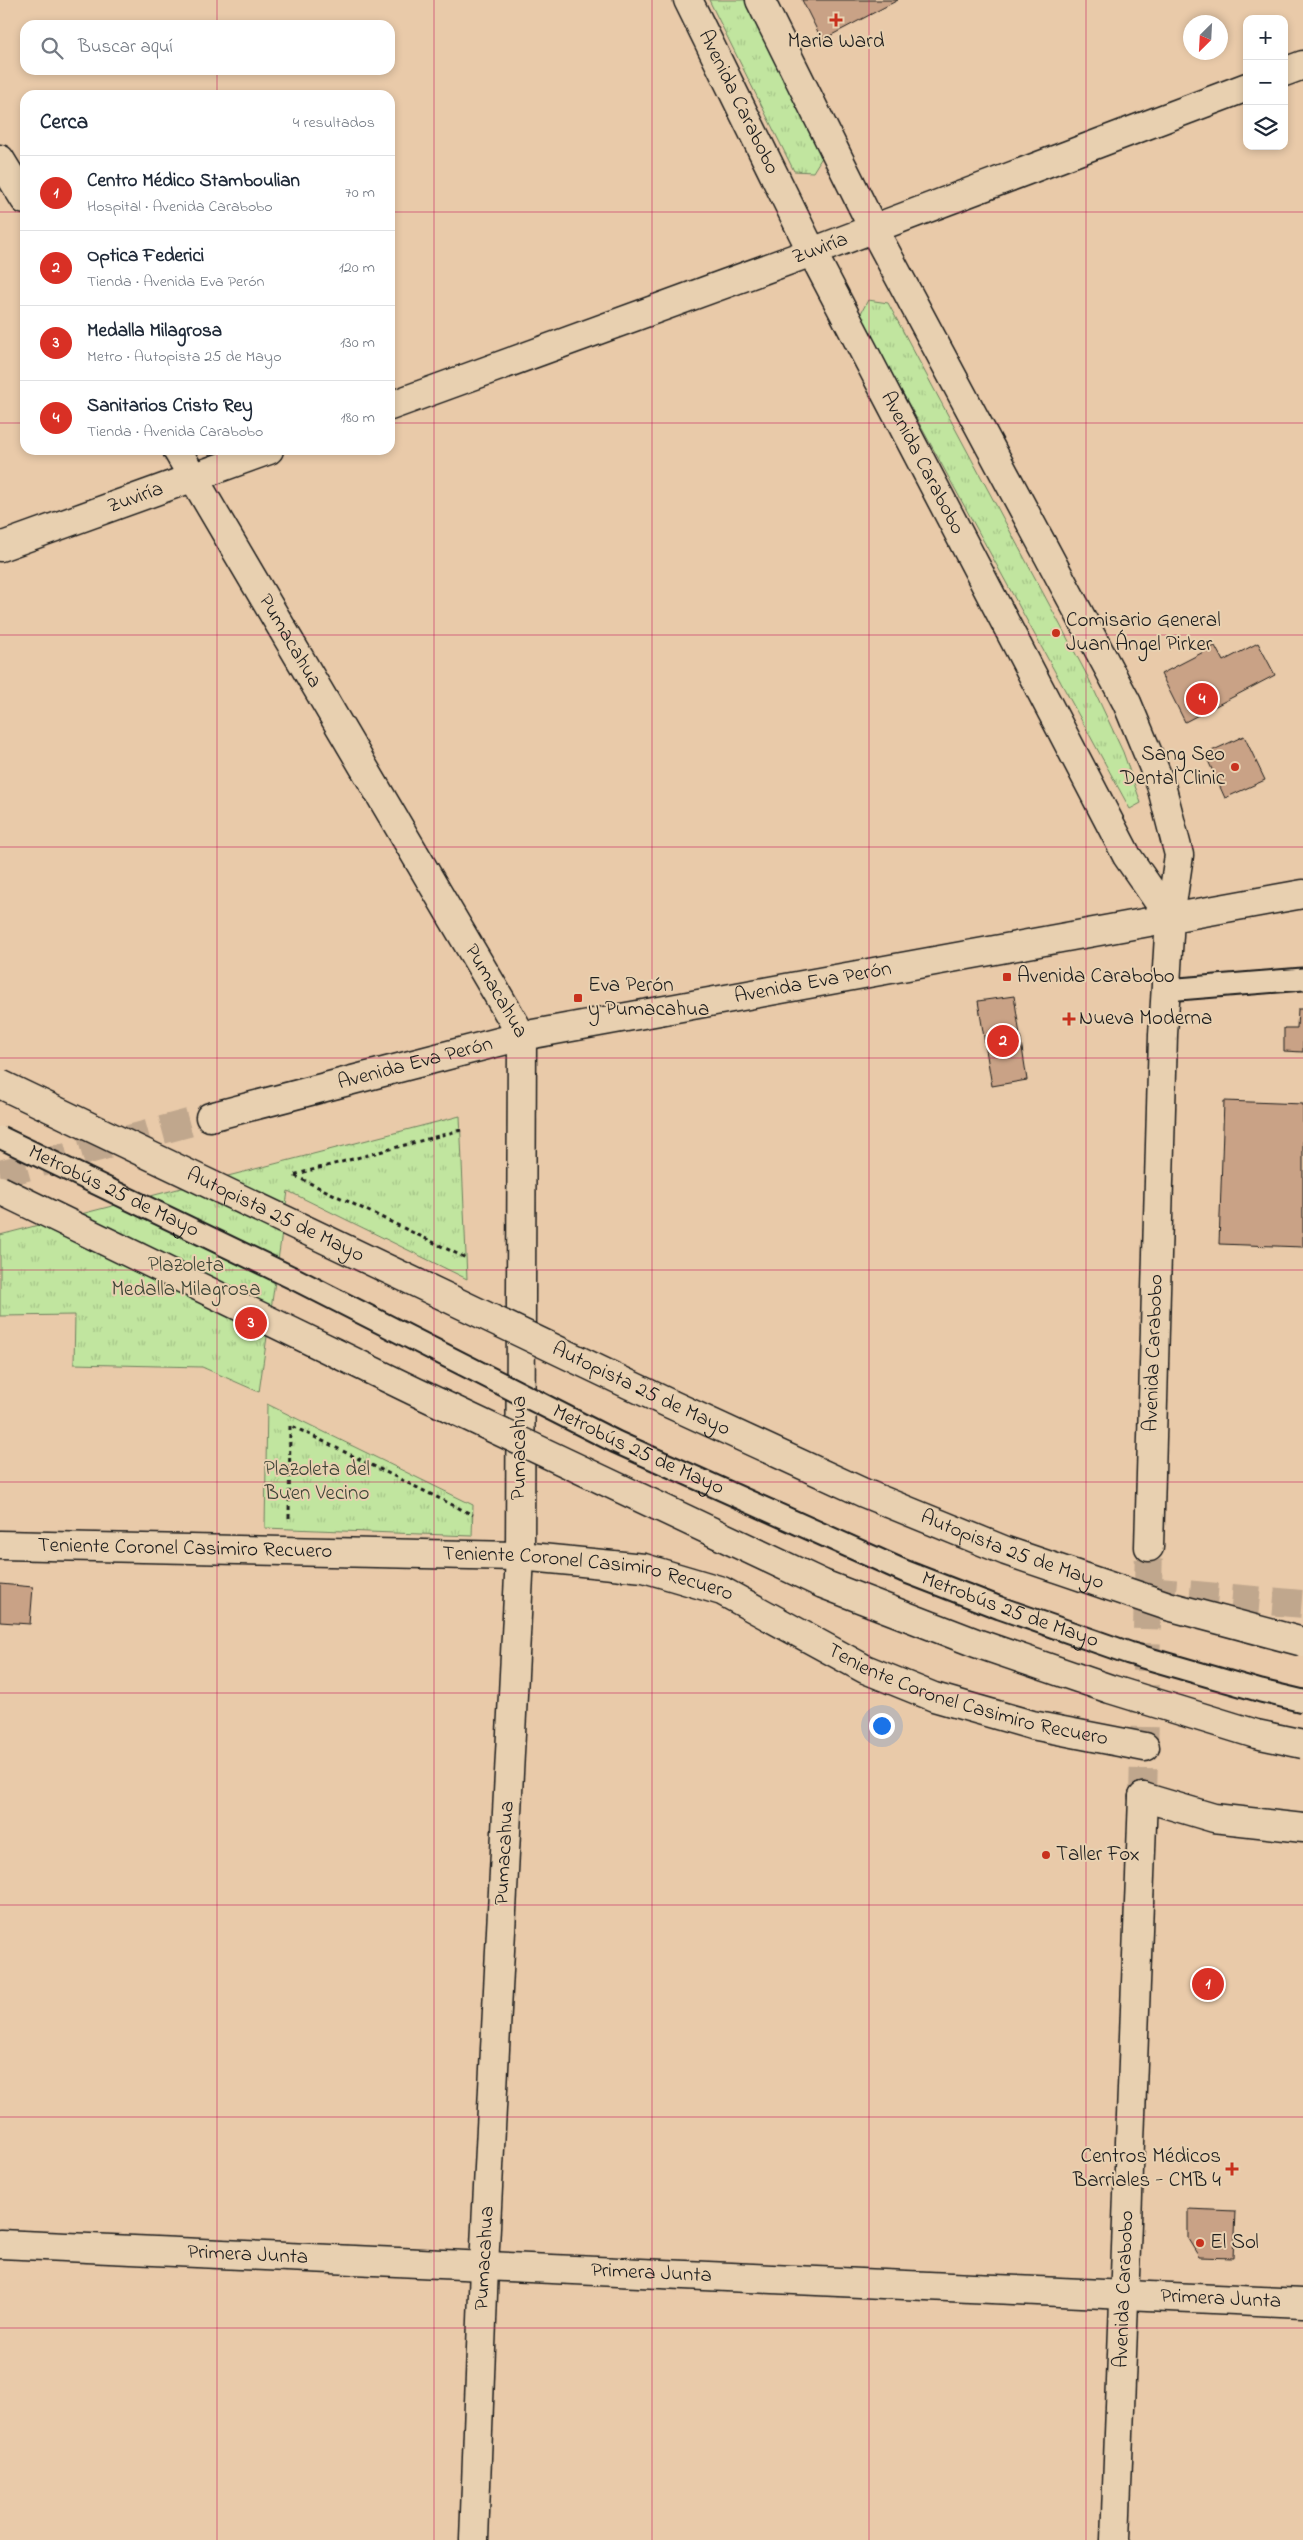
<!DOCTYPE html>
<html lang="es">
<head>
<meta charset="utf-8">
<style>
	:root { --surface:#fff; --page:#f2f2f3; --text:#1f2937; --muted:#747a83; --line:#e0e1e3; --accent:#d93025 }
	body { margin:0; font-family:"Indie Flower",sans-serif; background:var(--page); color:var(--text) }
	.controls { position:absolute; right:15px; top:15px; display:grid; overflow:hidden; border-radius:10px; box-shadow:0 2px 8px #0003 }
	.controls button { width:45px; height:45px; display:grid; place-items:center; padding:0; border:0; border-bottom:1px solid var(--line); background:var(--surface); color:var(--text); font:25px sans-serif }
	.compass { position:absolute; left:1183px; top:15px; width:45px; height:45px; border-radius:50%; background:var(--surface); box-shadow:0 2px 8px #0003; rotate:204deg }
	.you { position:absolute; left:881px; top:1725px; width:18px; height:18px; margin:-12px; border:4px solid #fff; border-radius:50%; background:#1a73e8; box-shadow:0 0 0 8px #1a73e833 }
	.badge { display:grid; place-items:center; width:32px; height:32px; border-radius:50%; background:var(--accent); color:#fff; font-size:16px; font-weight:700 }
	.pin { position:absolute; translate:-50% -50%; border:2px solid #fff; box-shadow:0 1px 5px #0006 }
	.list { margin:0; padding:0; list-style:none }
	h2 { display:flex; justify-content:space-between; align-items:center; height:65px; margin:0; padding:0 20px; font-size:21px }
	h2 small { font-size:16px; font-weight:400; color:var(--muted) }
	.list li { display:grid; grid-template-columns:32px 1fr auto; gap:15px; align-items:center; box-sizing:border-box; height:75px; padding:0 20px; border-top:1px solid var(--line) }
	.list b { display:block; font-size:19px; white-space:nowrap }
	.list p { margin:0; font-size:16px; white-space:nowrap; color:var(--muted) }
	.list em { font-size:16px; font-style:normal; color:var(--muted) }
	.icon { flex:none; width:28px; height:28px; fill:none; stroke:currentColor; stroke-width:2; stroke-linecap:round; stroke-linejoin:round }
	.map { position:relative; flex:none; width:1303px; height:2540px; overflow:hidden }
	.search { position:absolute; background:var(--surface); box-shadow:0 2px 8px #0003; left:20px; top:20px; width:375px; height:55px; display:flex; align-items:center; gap:12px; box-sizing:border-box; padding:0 18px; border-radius:15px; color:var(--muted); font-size:19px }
	.panel { position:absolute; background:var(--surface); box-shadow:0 2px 8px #0003; left:20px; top:90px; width:375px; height:365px; border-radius:15px }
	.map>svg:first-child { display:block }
	.grass { fill:url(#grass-tufts); stroke:#6e805e }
	.building { fill:#c9a286; stroke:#1c1c1c }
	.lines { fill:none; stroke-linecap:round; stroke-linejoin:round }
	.street-tunnel { stroke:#c0a78d; stroke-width:28; stroke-dasharray:28 14; stroke-linecap:butt }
	.secondary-tunnel { stroke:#c0a78d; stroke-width:28; stroke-dasharray:28 14; stroke-linecap:butt }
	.lane-casing { stroke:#1c1c1c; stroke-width:25 }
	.street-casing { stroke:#1c1c1c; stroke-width:31 }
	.secondary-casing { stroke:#1c1c1c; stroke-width:31 }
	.path { stroke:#1c1c1c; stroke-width:3; stroke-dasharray:4 4; stroke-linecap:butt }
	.lane { stroke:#e8d0b0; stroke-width:21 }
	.street { stroke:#e8d0b0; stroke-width:28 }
	.secondary { stroke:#e8d0b0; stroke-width:28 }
	.lane-bridge-casing { stroke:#1c1c1c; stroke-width:25; stroke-linecap:butt }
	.highway-bridge-casing { stroke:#1c1c1c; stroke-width:31; stroke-linecap:butt }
	.lane-bridge { stroke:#e8d0b0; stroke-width:21 }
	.highway-bridge { stroke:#e8d0b0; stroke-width:28 }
	.grid { fill:none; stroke:#c2185b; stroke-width:1; stroke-opacity:0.55 }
	.poi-dot { fill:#c8321e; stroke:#e8d0b0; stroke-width:2 }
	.labels { text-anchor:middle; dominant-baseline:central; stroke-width:4; stroke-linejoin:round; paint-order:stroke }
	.poi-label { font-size:21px; fill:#1c1c1c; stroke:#e8d0b0; text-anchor:start }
	.street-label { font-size:21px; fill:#1c1c1c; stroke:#e8d0b0 }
	.park-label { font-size:21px; fill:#3d4436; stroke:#e8d0b0 }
</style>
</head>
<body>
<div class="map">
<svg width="1303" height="2540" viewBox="0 0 1303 2540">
	<defs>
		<pattern id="grass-tufts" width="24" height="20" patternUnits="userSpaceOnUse" patternTransform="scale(1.25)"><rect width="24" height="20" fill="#c1e59f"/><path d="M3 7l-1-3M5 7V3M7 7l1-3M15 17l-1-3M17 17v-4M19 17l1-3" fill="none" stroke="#a5c488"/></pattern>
	</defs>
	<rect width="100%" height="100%" fill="#e9caa9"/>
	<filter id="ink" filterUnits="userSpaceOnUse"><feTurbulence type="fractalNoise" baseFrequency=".02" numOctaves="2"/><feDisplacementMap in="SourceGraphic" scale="10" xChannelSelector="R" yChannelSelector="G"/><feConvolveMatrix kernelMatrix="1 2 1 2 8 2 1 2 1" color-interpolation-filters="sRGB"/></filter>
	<g filter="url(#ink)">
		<g class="grass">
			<polygon points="709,0 745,0 824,154 813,172 794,171"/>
			<polygon points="868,300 888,303 1088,677 1123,752 1141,803 1130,809 860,315"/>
			<polygon points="460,1116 467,1279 288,1191 259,1392 202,1367 74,1364 75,1315 0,1316 0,1235"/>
			<polygon points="267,1404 473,1505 472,1536 265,1528"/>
		</g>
		<g class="building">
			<polygon points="802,0 898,0 822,40"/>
			<polygon points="1258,643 1275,675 1185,722 1161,674 1215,646 1223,661"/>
			<polygon points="1244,736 1265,780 1225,798 1205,754"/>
			<polygon points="1014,996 1027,1080 992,1086 978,1001"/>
			<polygon points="1298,1009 1303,1009 1303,1052 1284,1051 1284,1028 1297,1028"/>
			<polygon points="1224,1101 1303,1104 1303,1247 1219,1244"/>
			<polygon points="0,1584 33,1587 30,1624 0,1622"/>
			<polygon points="1188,2209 1235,2211 1233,2258 1199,2257 1188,2239"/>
		</g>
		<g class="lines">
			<polyline class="street-tunnel" points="1148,1591 1303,1604"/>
			<g class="secondary-tunnel">
				<polyline points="0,1174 210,1117"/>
				<polyline points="1143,1797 1149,1547"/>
			</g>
			<defs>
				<polyline id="lane" points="1166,990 1303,979"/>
				<g id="street">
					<polyline points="1284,72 1303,65"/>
					<polyline points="0,159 25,200"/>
					<path id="s1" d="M 390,406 L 812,252 L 1247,87"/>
					<path id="s2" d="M 177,450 L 522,1036 L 520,1556 L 484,2266 L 474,2540"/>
					<path id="s3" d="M 0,547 L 269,450"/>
					<path id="s4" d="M 0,1545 L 520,1556 L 644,1568 L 722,1591 L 865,1669 L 934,1697 L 1032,1725 L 1145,1747"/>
					<polyline points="1143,1797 1214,1818 1303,1828"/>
					<path id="s5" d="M 0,2244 L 1303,2303"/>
				</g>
				<g id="secondary">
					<path id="s6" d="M 688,0 L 812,252 L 1127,856 L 1170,918"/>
					<polyline points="760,0 873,228 1127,703 1161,785 1179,855 1170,918 1163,1035 1149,1547"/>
					<path id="s7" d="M 210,1117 L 522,1036 L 1303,894"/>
					<path id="s8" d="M 1115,2540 L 1143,1797"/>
				</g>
			</defs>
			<use href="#lane" class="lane-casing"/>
			<use href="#street" class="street-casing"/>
			<use href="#secondary" class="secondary-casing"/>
			<g class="path">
				<polyline points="461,1130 293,1175 466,1258"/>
				<polyline points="289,1518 290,1425 473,1515"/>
			</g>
			<use href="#lane" class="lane"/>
			<use href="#street" class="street"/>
			<use href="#secondary" class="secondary"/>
			<defs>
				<g id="lane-bridge">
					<path id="s9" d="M 0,1137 L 297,1280 L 616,1442 L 904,1571 L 1000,1608 L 1129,1653 L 1261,1691 L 1303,1701"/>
				</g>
				<g id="highway-bridge">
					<path id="s10" d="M 0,1084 L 666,1402 L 864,1493 L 1006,1551 L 1168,1606 L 1303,1642"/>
					<polyline points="0,1190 414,1391 823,1584 976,1643 1110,1689 1256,1734 1303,1744"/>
				</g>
			</defs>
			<use href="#lane-bridge" class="lane-bridge-casing"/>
			<use href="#highway-bridge" class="highway-bridge-casing"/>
			<use href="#lane-bridge" class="lane-bridge"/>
			<use href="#highway-bridge" class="highway-bridge"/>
		</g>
	</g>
	<path class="grid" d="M 217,0 L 217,25M 434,0 L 434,2540M 652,0 L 652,2540M 869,0 L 869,2540M 1086,0 L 1086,2540M 217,70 L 217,95M 0,212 L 25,212M 390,212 L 1303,212M 0,423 L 25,423M 390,423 L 1303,423M 217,450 L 217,2540M 0,635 L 1303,635M 0,847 L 1303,847M 0,1058 L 1303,1058M 0,1270 L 1303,1270M 0,1482 L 1303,1482M 0,1693 L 1303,1693M 0,1905 L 1303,1905M 0,2117 L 1303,2117M 0,2328 L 1303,2328"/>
	<g class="poi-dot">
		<path d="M833.5 12.5h5v5h5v5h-5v5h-5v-5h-5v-5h5z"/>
		<circle cx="1056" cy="633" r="5"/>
		<circle cx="1235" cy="767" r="5"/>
		<rect x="1002" y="972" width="10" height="10" rx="2.5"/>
		<rect x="573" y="993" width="10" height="10" rx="2.5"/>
		<path d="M1066.5 1011.5h5v5h5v5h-5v5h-5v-5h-5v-5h5z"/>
		<circle cx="1046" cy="1855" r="5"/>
		<path d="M1229.5 2161.5h5v5h5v5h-5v5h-5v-5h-5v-5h5z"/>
		<circle cx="1200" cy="2243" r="5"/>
	</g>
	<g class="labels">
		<g class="poi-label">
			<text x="836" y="42" text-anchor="middle">Maria Ward</text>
			<text x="1066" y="621">Comisario General<tspan x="1066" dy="24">Juan Ángel Pirker</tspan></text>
			<text x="1225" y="755" text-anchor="end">Sang Seo<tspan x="1225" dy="24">Dental Clinic</tspan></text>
			<text x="1017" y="977">Avenida Carabobo</text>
			<text x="588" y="986">Eva Perón<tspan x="588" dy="24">y Pumacahua</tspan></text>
			<text x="1079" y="1019">Nueva Moderna</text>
			<text x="1056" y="1855">Taller Fox</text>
			<text x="1221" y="2157" text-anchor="end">Centros Médicos<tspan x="1221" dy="24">Barriales - CMB 4</tspan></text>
			<text x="1210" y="2243">El Sol</text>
		</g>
		<g class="street-label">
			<text stroke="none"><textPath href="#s6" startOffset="114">Avenida Carabobo</textPath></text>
			<text stroke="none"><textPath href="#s1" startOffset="458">Zuviría</textPath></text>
			<text stroke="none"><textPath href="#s6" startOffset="519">Avenida Carabobo</textPath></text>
			<text stroke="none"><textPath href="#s3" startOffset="144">Zuviría</textPath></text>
			<text stroke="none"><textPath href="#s2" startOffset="222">Pumacahua</textPath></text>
			<text stroke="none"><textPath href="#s7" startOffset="618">Avenida Eva Perón</textPath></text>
			<text stroke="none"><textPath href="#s2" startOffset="628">Pumacahua</textPath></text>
			<text stroke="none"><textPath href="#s7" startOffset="212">Avenida Eva Perón</textPath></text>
			<text stroke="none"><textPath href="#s9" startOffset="126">Metrobús 25 de Mayo</textPath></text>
			<text stroke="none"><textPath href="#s10" startOffset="305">Autopista 25 de Mayo</textPath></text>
			<text transform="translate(1154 1353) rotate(-88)">Avenida Carabobo</text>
			<text stroke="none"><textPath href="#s10" startOffset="710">Autopista 25 de Mayo</textPath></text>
			<text transform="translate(520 1448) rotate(-90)">Pumacahua</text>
			<text stroke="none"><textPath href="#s9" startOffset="711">Metrobús 25 de Mayo</textPath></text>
			<text stroke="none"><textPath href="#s4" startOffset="185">Teniente Coronel Casimiro Recuero</textPath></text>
			<text stroke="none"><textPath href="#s10" startOffset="1115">Autopista 25 de Mayo</textPath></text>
			<text stroke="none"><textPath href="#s4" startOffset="590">Teniente Coronel Casimiro Recuero</textPath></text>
			<text stroke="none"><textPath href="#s9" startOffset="1116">Metrobús 25 de Mayo</textPath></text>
			<text stroke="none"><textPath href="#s4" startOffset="995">Teniente Coronel Casimiro Recuero</textPath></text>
			<text transform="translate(505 1853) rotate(-87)">Pumacahua</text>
			<text stroke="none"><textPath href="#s5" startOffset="248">Primera Junta</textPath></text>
			<text transform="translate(485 2258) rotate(-87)">Pumacahua</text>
			<text stroke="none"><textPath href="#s5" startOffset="652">Primera Junta</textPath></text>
			<text stroke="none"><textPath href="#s8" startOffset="251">Avenida Carabobo</textPath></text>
			<text stroke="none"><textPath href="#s5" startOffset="1222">Primera Junta</textPath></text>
		</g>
		<g class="park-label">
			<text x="186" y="1266">Plazoleta<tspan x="186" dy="24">Medalla Milagrosa</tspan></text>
			<text x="317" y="1470">Plazoleta del<tspan x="317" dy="24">Buen Vecino</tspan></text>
		</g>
	</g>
</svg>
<div class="controls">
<button>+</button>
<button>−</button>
<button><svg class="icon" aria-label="layers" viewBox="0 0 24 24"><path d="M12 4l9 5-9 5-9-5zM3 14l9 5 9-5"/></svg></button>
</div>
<svg class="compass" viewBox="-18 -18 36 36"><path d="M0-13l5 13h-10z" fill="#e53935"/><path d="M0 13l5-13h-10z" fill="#747a83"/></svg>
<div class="you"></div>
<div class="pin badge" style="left:1208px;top:1984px">1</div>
<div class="pin badge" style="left:1003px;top:1041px">2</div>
<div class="pin badge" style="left:251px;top:1323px">3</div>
<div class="pin badge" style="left:1202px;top:699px">4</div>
<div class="search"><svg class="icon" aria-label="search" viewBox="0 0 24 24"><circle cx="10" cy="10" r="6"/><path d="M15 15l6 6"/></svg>Buscar aquí</div>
<section class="panel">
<h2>Cerca<small>4 resultados</small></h2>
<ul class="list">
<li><span class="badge">1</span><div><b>Centro Médico Stamboulian</b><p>Hospital · Avenida Carabobo</p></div><em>70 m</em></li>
<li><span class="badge">2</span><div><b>Optica Federici</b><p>Tienda · Avenida Eva Perón</p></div><em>120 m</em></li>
<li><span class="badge">3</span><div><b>Medalla Milagrosa</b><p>Metro · Autopista 25 de Mayo</p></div><em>130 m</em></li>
<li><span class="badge">4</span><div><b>Sanitarios Cristo Rey</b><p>Tienda · Avenida Carabobo</p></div><em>180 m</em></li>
</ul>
</section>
</div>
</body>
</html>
